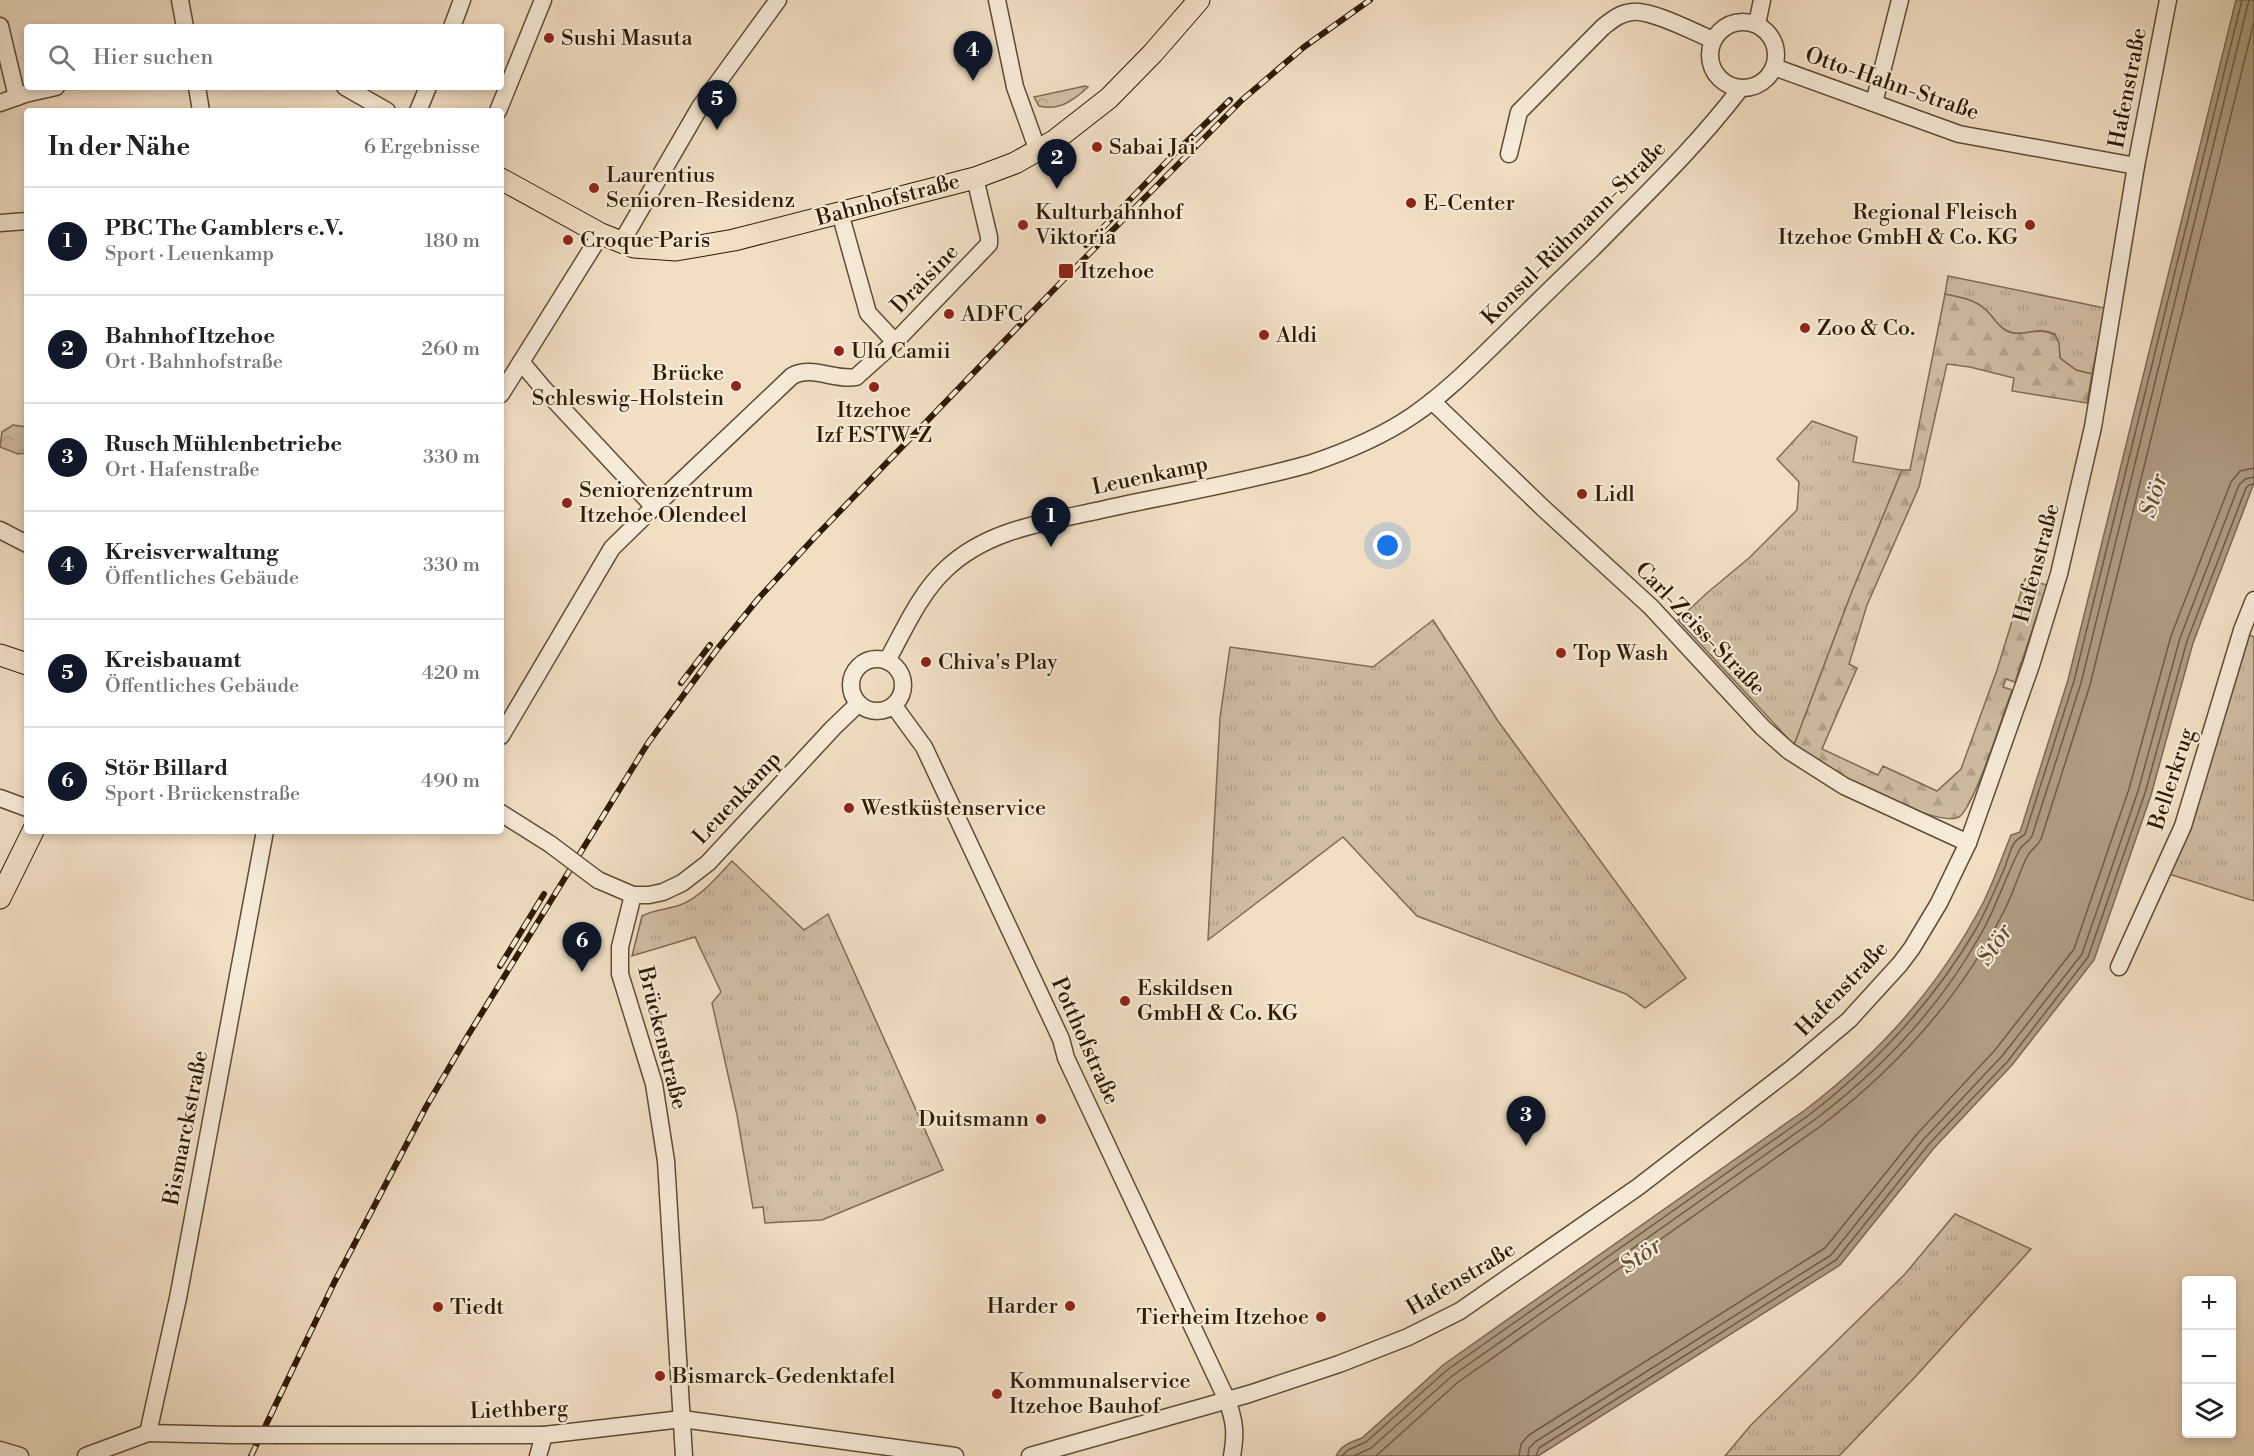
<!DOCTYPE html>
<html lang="de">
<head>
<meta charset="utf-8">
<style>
	:root { --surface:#fff; --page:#f6f6f6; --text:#222; --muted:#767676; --line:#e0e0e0; --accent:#111827 }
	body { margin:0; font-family:"Libre Bodoni",serif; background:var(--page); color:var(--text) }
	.controls { position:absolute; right:18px; bottom:18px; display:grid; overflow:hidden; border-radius:6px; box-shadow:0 3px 9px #0003 }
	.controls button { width:54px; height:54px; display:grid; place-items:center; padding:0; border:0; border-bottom:2px solid var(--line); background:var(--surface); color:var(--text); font:30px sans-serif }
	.you { position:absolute; left:1388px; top:546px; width:21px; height:21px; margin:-15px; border:4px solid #fff; border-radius:50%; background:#1a73e8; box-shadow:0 0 0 9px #1a73e833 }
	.badge { display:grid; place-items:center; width:39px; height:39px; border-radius:50%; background:var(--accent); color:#fff; font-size:20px; font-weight:700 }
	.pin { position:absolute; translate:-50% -50px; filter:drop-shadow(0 2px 3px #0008) }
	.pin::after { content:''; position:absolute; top:32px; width:21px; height:18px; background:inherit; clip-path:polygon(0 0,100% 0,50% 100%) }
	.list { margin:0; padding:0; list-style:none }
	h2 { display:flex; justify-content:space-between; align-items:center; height:78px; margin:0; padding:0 24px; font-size:26px }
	h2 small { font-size:20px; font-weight:400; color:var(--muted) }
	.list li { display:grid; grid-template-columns:39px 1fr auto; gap:18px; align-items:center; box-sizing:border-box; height:108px; padding:0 24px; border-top:2px solid var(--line) }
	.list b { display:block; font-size:22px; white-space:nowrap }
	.list p { margin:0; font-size:20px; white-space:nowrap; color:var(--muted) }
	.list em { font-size:20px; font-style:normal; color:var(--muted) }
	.icon { flex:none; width:33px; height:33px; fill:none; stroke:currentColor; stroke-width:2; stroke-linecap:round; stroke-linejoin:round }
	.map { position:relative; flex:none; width:2254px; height:1456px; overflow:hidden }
	.search { position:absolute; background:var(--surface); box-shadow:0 3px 9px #0003; left:24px; top:24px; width:480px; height:66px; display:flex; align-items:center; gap:15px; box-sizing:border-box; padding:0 21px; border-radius:6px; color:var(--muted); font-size:22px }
	.panel { position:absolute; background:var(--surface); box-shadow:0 3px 9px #0003; left:24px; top:108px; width:480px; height:726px; border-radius:6px }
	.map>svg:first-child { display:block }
	.grass { fill:url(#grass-tufts); stroke:#806c52; stroke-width:1.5 }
	.forest { fill:url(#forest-firs); stroke:#806c52; stroke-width:1.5 }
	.park { fill:url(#park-crowns); stroke:#806c52; stroke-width:1.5 }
	.water { fill:#af9c82; stroke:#7c684f; stroke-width:1.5 }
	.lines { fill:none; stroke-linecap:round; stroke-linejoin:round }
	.shore { stroke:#6f5c42; stroke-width:1.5 }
	.minor-casing { stroke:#604c33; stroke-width:19 }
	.major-casing { stroke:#2f1b03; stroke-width:23 }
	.minor { stroke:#f6ead8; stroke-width:16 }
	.major { stroke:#f1dec3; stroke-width:21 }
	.rail-casing { stroke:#2f1b03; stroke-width:6 }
	.rail { stroke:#f6ead8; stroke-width:4; stroke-dasharray:11; stroke-linecap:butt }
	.minor-bridge-casing { stroke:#604c33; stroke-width:19; stroke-linecap:butt }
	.minor-bridge { stroke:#f6ead8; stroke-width:16 }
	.poi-dot { fill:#8f2418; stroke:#f6ead8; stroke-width:2 }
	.labels { text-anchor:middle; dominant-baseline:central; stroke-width:4.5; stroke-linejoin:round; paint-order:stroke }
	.poi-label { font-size:22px; fill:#2f1b03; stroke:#f6ead8; text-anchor:start }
	.street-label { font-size:22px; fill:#2f1b03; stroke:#f6ead8 }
	.water-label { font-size:24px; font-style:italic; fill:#624f36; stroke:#f6ead8 }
</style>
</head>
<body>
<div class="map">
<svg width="2254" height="1456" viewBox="0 0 2254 1456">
	<defs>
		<pattern id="grass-tufts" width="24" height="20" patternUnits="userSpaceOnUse" patternTransform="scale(1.5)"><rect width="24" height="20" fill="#d0bda2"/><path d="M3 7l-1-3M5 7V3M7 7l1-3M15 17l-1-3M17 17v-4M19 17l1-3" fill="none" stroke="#b3a28a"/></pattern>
		<pattern id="forest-firs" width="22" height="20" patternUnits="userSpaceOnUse" patternTransform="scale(1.5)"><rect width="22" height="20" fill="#d0bda2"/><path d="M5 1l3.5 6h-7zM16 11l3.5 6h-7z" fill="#b3a28a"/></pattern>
		<pattern id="park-crowns" width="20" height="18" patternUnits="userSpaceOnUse" patternTransform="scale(1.5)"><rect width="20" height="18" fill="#d0bda2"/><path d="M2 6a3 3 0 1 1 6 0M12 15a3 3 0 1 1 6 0" fill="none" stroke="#b3a28a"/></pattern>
	</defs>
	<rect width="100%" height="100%" fill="#f1dec3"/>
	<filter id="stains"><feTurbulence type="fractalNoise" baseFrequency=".00333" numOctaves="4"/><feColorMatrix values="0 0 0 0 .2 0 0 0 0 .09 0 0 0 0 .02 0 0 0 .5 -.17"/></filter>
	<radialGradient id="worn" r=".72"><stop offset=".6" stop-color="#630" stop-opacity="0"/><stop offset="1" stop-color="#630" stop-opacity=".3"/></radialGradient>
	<g class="grass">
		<path d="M 1948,276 L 2105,308 L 2092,374 L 2076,370 L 2060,358 L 2059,343 L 2055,334 C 2035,326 2028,336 2013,333 C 1999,330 1994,317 1985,309 C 1973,299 1959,297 1945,294 Z"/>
		<polygon points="1812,421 1857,437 1853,462 1902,470 1851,594 1794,745 1678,620 1707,593 1749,558 1797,510 1799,482 1777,459"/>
		<polygon points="1433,620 1498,721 1686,978 1645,1008 1626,994 1417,916 1343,837 1208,940 1220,718 1230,647 1373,667"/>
		<polygon points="2247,634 2254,637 2254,901 2169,874"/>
		<path d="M 732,861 L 804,930 L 828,914 L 943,1170 L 822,1220 L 765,1223 L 763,1207 L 753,1208 L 737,1115 L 712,1003 L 721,992 L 695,937 L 632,956 L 642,916 C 654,909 667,910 680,905 C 701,897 717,877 732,861 Z"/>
		<polygon points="1955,1214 2031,1249 1916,1376 1839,1456 1725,1456 1751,1425 1905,1274"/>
	</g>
	<path class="forest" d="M 1945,294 C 1959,297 1973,299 1985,309 C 1994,317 1999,330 2013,333 C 2029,336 2035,326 2055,335 L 2059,343 L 2060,358 L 2076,370 L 2092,374 L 2087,403 L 2012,391 L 2014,378 L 1970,367 L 1947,364 L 1919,487 L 1867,605 L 1849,664 L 1857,668 L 1822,749 L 1878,775 L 1883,766 L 1937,791 L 1961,769 L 1997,670 L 2025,579 L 2047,585 L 2015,682 L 2006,679 L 2003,687 L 2012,690 C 2004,712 1974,808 1959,817 C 1941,828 1847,781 1828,769 C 1817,761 1806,753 1794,745 L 1851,594 L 1902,470 L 1910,470 Z"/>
	<g class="park">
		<path d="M 1085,86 L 1088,87 C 1074,100 1060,111 1039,106 L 1034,97 Z"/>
		<polygon points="13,425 27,427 27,453 18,454 0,447 2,432"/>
	</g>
	<path class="water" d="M 2236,0 L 2254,0 L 2254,483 L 2193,643 L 2151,795 L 2094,960 L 2012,1065 L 1934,1148 L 1840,1265 L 1538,1456 L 1336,1456 C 1341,1445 1351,1442 1362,1438 L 1443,1365 L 1805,1110 C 1881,1052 1939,987 1983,903 C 1994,881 2002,857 2011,835 L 2020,832 L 2068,680 Z"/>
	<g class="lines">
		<g class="shore">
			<path d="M 1342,1456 L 1348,1450 L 1366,1442 L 1447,1370 L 1809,1115 C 1876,1063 1933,1003 1976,929 C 1987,909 1996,888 2005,867 C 2008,859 2010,849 2015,842 C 2018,838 2022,837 2025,834 L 2074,681 L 2242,0"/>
			<path d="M 1354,1456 L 1371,1448 L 1452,1376 L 1813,1121 C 1882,1069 1940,1008 1982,932 C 1997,905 2006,875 2020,849 C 2023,844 2029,842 2032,836 L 2081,683 L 2249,0"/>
			<path d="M 1376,1456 L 1457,1383 L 1818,1128 C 1896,1069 1960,999 2004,911 C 2013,894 2018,875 2027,857 C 2030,850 2037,847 2041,839 L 2090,685 L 2254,22"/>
			<polyline points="1519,1456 1521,1444 1529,1435 1825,1248 1917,1134 1995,1050 2074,949 2129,789 2171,636 2231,482 2240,471 2254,468"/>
			<polyline points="1528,1456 1529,1448 1535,1442 1831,1255 1923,1140 2002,1056 2082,954 2138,791 2180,638 2239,485 2245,479 2254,477"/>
			<polyline points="1536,1456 1539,1448 1836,1260 1929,1144 2008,1061 2088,957 2145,793 2187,641 2246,488 2249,485 2254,484"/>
		</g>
		<defs>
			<g id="minor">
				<polyline points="180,0 185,27"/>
				<polyline points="997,0 1015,87 1038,151"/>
				<circle cx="1743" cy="55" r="33"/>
				<polyline points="1757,24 1762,0"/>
				<polyline points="0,26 17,97"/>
				<polyline points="452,27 462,0"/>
				<polyline points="1774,67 1959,134 2136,166"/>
				<polyline points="197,87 201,111"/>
				<polyline points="345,87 387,111"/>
				<polyline points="0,103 25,94 56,87"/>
				<polyline points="1874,103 1900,0"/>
				<polyline points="418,111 428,87"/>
				<polyline points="498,111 543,0"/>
				<path d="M 1509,154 L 1519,112 L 1603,27 C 1612,20 1620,13 1632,12 C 1650,9 1694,32 1713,40"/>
				<polyline points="840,213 868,313 895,342 989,244 989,237 975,178"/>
				<polyline points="0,223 27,221"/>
				<polyline points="621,243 700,107 778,0"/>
				<path d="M 521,362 L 543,388 L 654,507 L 792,376 C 812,365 835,381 856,377 L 895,342"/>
				<polyline points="501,394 601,234"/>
				<polyline points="1432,401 1543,508 1651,607 1763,728 1789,751 1844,786 1968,843"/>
				<polyline points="0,530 27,544"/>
				<circle cx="877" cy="685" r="26"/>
				<path d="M 887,661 C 904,630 920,593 946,569 C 989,528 1049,522 1105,509 C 1173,494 1242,483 1309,464 C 1345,452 1381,437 1412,416 C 1446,393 1475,363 1504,335 C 1533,306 1563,277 1592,249 C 1643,197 1696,147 1740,89"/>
				<path d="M 894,706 L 924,747 L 1061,1039 L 1066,1058 L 1227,1400 C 1235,1422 1236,1433 1232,1456"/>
				<polyline points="501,736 612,548 654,507"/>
				<polyline points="0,798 27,808"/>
				<polyline points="501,813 550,844"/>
				<polyline points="598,880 633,895 649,895 663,892 682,883 708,863 833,728 858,704"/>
				<polyline points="633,895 620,947 620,974 654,1084 666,1161 684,1456"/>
				<polyline points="2119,967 2183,826 2242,630 2254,600"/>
				<polyline points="148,1433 178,1298 265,831"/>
				<polyline points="277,1435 544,1435 682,1419 955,1456"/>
				<polyline points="0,1450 20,1456"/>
				<polyline points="86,1456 148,1433 233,1435"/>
				<polyline points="538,1456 544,1435"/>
				<polyline points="1030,1456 1249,1394 1339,1364 1408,1337 1460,1311 1638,1187 1791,1069 1849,1020 1900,964 1912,948 1939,903 1968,843 2031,665 2059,574 2093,427 2136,166 2168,0"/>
			</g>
			<g id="major">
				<polyline points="501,179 601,234 634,247 676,250 734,240 975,178 1015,163 1054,141 1109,98 1153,53 1199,0"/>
				<polyline points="0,655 27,664"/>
				<polyline points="0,898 33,831"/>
			</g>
		</defs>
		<use href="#minor" class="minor-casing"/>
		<use href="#major" class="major-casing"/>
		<use href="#minor" class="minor"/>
		<use href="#major" class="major"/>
		<defs>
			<g id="rail">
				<polyline points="1086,245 1178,150 1230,100"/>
				<polyline points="681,683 710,645"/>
				<polyline points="500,966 544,894"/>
				<polyline points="251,1456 334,1283 426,1107 467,1037 648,743 719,647 758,599 815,537 1069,274 1242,100 1304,47 1370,0"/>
			</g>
		</defs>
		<use href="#rail" class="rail-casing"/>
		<use href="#rail" class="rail"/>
		<defs>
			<g id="minor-bridge">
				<polyline points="550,844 598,880"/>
				<polyline points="233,1435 277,1435"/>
			</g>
		</defs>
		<use href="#minor-bridge" class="minor-bridge-casing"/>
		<use href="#minor-bridge" class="minor-bridge"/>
	</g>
	<g class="poi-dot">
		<circle cx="549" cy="38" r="6"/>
		<circle cx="1097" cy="147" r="6"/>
		<circle cx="594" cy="188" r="6"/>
		<circle cx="1411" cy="203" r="6"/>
		<circle cx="1023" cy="225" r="6"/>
		<circle cx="2030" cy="225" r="6"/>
		<circle cx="568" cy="240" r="6"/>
		<rect x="1058" y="263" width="16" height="16" rx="3"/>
		<circle cx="949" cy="314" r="6"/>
		<circle cx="1805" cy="328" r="6"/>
		<circle cx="1264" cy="335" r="6"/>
		<circle cx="839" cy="351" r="6"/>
		<circle cx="736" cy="386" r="6"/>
		<circle cx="874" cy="387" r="6"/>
		<circle cx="1582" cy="494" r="6"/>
		<circle cx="567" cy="503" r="6"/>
		<circle cx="1561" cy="653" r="6"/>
		<circle cx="926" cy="662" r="6"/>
		<circle cx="849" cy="808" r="6"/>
		<circle cx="1125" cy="1001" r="6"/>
		<circle cx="1041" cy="1119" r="6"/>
		<circle cx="1070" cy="1306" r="6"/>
		<circle cx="438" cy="1307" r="6"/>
		<circle cx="1321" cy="1317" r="6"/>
		<circle cx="660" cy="1376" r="6"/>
		<circle cx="997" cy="1394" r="6"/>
	</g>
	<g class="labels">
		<g class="poi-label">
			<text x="561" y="38">Sushi Masuta</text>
			<text x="1109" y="147">Sabai Jai</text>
			<text x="606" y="175">Laurentius<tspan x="606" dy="25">Senioren-Residenz</tspan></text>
			<text x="1423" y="203">E-Center</text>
			<text x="1035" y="212">Kulturbahnhof<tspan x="1035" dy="25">Viktoria</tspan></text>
			<text x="2018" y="212" text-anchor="end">Regional Fleisch<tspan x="2018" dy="25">Itzehoe GmbH &amp; Co. KG</tspan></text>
			<text x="580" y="240">Croque Paris</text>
			<text x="1080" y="271">Itzehoe</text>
			<text x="961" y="314">ADFC</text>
			<text x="1817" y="328">Zoo &amp; Co.</text>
			<text x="1276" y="335">Aldi</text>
			<text x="851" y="351">Ulu Camii</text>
			<text x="724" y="373" text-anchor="end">Brücke<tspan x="724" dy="25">Schleswig-Holstein</tspan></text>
			<text x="874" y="410" text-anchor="middle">Itzehoe<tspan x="874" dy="25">Izf ESTW-Z</tspan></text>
			<text x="579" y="490">Seniorenzentrum<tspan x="579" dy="25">Itzehoe Olendeel</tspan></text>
			<text x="1594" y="494">Lidl</text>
			<text x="1573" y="653">Top Wash</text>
			<text x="938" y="662">Chiva's Play</text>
			<text x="861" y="808">Westküstenservice</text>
			<text x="1137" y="988">Eskildsen<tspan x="1137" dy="25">GmbH &amp; Co. KG</tspan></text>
			<text x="1029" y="1119" text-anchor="end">Duitsmann</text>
			<text x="1058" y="1306" text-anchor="end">Harder</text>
			<text x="450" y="1307">Tiedt</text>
			<text x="1309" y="1317" text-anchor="end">Tierheim Itzehoe</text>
			<text x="672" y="1376">Bismarck-Gedenktafel</text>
			<text x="1009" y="1381">Kommunalservice<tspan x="1009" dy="25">Itzehoe Bauhof</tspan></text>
		</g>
		<g class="street-label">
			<text transform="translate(1892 84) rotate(19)">Otto-Hahn-Straße</text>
			<text transform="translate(2128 88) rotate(-79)">Hafenstraße</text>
			<text transform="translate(888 200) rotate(-15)">Bahnhofstraße</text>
			<text transform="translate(1574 233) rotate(-45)">Konsul-Rühmann-Straße</text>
			<text transform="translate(925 279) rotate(-46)">Draisine</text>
			<text transform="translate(1150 476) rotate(-12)">Leuenkamp</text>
			<text transform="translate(2037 563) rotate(-75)">Hafenstraße</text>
			<text transform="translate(1700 629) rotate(46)">Carl-Zeiss-Straße</text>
			<text transform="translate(2172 779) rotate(-72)">Bellerkrug</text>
			<text transform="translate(737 798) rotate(-47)">Leuenkamp</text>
			<text transform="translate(1842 989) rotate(-46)">Hafenstraße</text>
			<text transform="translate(662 1038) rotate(76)">Brückenstraße</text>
			<text transform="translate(1085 1041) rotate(66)">Potthofstraße</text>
			<text transform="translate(186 1128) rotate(-79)">Bismarckstraße</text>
			<text transform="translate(1461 1279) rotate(-31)">Hafenstraße</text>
			<text transform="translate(519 1410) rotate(-2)">Liethberg</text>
		</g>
		<g class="water-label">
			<text transform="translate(2154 496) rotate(-73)">Stör</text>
			<text transform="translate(1995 945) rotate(-56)">Stör</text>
			<text transform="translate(1641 1256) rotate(-35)">Stör</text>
		</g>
	</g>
	<rect width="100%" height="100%" filter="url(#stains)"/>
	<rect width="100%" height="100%" fill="url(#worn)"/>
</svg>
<div class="controls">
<button>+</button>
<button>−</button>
<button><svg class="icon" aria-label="layers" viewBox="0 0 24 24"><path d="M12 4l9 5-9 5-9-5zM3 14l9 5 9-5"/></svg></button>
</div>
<div class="you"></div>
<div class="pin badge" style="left:1051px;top:547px">1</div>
<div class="pin badge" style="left:1057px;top:189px">2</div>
<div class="pin badge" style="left:1526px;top:1146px">3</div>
<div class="pin badge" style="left:973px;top:81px">4</div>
<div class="pin badge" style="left:717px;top:130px">5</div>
<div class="pin badge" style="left:582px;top:972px">6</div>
<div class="search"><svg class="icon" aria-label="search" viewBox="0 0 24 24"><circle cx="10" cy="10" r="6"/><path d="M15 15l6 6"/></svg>Hier suchen</div>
<section class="panel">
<h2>In der Nähe<small>6 Ergebnisse</small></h2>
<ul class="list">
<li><span class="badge">1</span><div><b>PBC The Gamblers e.V.</b><p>Sport · Leuenkamp</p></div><em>180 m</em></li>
<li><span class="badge">2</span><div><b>Bahnhof Itzehoe</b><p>Ort · Bahnhofstraße</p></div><em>260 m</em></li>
<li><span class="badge">3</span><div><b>Rusch Mühlenbetriebe</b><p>Ort · Hafenstraße</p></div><em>330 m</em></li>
<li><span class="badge">4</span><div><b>Kreisverwaltung</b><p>Öffentliches Gebäude</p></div><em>330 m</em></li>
<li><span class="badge">5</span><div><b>Kreisbauamt</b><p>Öffentliches Gebäude</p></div><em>420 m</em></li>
<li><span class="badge">6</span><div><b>Stör Billard</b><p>Sport · Brückenstraße</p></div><em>490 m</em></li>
</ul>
</section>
</div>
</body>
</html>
